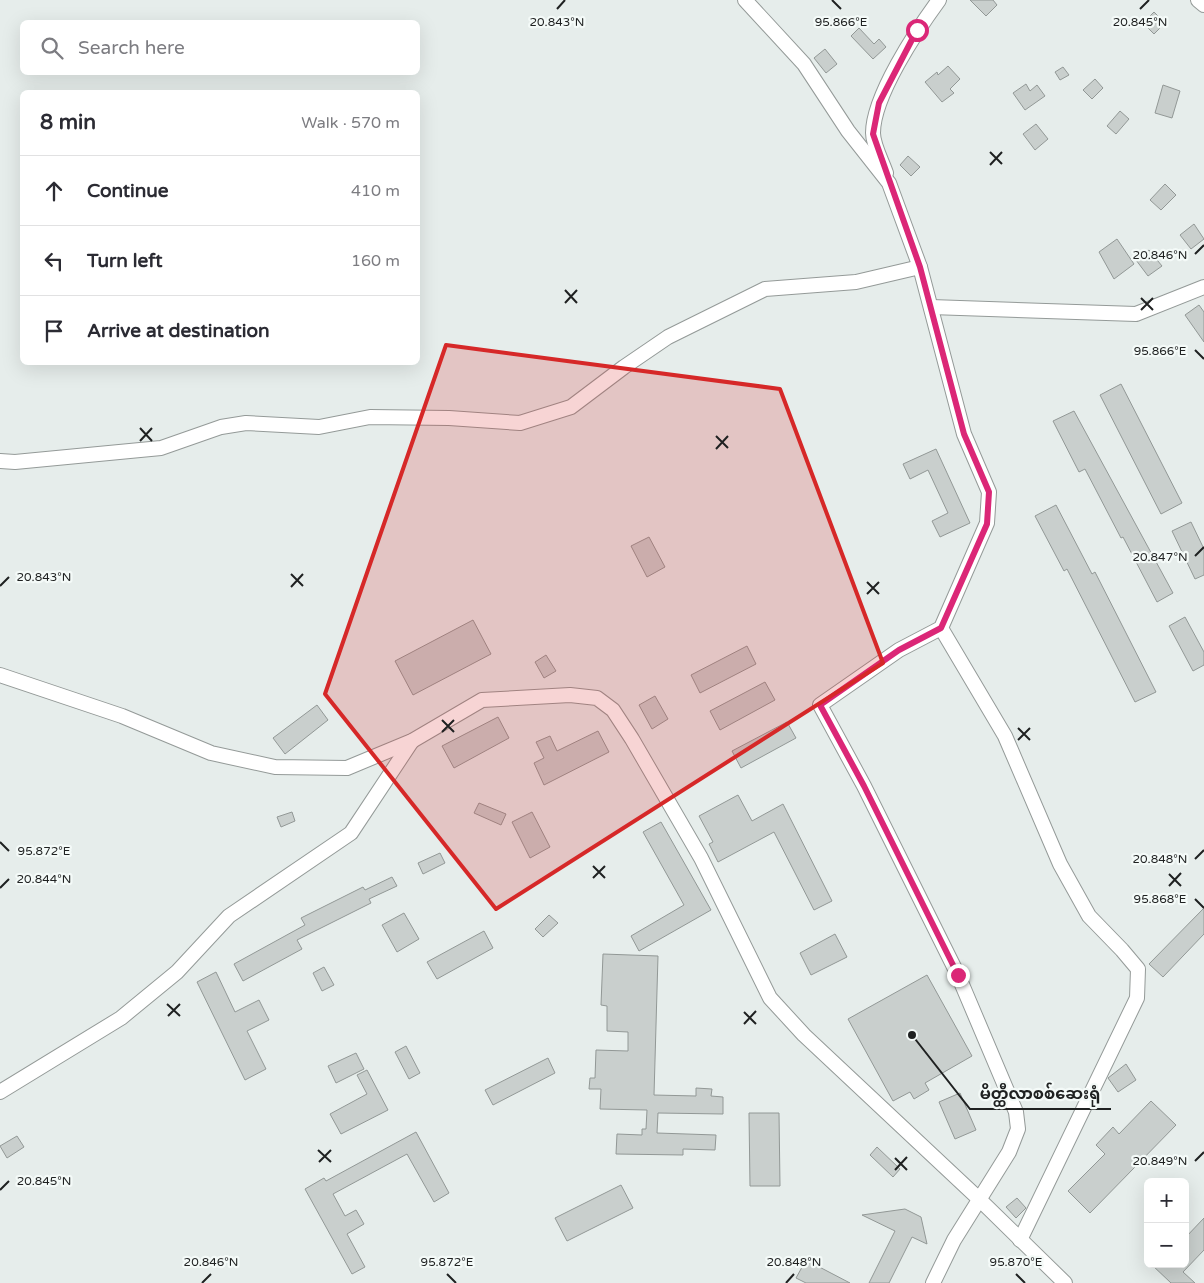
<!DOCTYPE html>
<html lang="en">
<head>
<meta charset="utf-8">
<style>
	:root { --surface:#fff; --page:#f2f2f3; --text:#2b2b33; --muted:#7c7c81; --line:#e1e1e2 }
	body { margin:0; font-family:"Varela Round","Noto Sans Myanmar",sans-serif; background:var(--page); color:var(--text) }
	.controls { position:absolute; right:15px; bottom:15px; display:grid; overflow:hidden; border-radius:8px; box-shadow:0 5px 20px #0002 }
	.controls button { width:45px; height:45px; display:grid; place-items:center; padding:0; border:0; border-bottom:1px solid var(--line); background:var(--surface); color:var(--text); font:25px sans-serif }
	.stop { position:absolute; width:15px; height:15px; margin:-11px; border:4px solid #db2777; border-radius:50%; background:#fff }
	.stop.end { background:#db2777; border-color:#fff; box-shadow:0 1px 5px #0008 }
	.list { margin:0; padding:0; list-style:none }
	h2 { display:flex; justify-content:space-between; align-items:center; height:65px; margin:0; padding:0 20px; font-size:21px }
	h2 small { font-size:16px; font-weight:400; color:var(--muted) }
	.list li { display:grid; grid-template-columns:32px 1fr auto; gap:15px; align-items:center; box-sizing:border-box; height:70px; padding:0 20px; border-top:1px solid var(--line) }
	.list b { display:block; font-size:19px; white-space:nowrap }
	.list em { font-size:16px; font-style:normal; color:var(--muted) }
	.icon { flex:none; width:28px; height:28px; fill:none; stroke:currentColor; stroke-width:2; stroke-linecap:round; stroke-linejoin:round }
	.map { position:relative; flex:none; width:1204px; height:1283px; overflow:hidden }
	.search { position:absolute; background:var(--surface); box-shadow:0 5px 20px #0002; left:20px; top:20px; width:400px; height:55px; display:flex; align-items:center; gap:12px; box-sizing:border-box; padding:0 18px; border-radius:8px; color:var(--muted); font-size:19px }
	.panel { position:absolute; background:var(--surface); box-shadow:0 5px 20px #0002; left:20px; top:90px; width:400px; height:275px; border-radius:8px }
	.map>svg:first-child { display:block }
	.building { fill:#c9cfcd; stroke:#929896 }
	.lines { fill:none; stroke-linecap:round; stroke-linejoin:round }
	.minor-casing { stroke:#949a98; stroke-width:16 }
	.minor { stroke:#fff; stroke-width:14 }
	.route { stroke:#db2777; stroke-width:6 }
	.marked { fill:#d62828; fill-opacity:0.2; stroke:#d62828; stroke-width:4; stroke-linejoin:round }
	.ticks { fill:none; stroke:#1f2121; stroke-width:2 }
	.ticks-label { font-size:12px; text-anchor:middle; fill:#1f2121; stroke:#f4faf8; stroke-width:4.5; stroke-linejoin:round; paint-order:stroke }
	.leader { fill:none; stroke:#1f2121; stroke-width:2 }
	.callout-dot { fill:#1f2121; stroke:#f4faf8; stroke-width:2 }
	.callout-label { font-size:16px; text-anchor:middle; font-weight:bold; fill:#1f2121; stroke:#f4faf8; stroke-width:4.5; stroke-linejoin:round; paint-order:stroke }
</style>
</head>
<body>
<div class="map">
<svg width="1204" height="1283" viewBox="0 0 1204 1283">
	<rect width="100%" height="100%" fill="#e6edeb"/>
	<g class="building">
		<polygon points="970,0 993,0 997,5 986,16"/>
		<polygon points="1154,12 1165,23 1154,34 1143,23"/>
		<polygon points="859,28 874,44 879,39 886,47 873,59 851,36"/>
		<polygon points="825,49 837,64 826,73 814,58"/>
		<polygon points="948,66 960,79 950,89 954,93 942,102 925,82 937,72 938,75"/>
		<polygon points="1063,67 1069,75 1060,80 1055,72"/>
		<polygon points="1095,79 1103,88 1092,99 1083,90"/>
		<polygon points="1026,84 1030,91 1037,85 1045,96 1025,110 1013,93"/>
		<polygon points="1163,85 1180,91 1172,118 1155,113"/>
		<polygon points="1120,111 1129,119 1116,134 1107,126"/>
		<polygon points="1036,124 1048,139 1035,150 1023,134"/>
		<polygon points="908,156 920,167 911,176 900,165"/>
		<polygon points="1165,184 1176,195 1161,210 1150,200"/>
		<polygon points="1194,224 1204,239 1191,249 1180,235"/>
		<polygon points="1117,239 1134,264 1114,279 1099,252"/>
		<polygon points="1149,250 1162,266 1148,276 1136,260"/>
		<polygon points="1199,305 1204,312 1204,342 1185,315"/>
		<polygon points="1121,384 1182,503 1161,514 1100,395"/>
		<polygon points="1074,411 1173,593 1157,602 1123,537 1121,538 1085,469 1079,472 1053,421"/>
		<polygon points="936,449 970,523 940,537 932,521 948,513 928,470 910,479 903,464"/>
		<polygon points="1056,505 1092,574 1095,572 1156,692 1135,702 1067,569 1064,571 1035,516"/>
		<polygon points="1191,522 1204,549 1204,575 1195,579 1172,531"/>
		<polygon points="649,537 665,567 647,577 631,546"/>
		<polygon points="1185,617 1204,652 1204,665 1193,671 1169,626"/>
		<polygon points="473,620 491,654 413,695 395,661"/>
		<polygon points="747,646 756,664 700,693 691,675"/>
		<polygon points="546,655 556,671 544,678 535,662"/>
		<polygon points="765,682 775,700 720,730 710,711"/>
		<polygon points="655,696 668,719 652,729 639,705"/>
		<polygon points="317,705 328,720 285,754 273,738"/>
		<polygon points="498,717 509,738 454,768 442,746"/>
		<polygon points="787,722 796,738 741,768 732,751"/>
		<polygon points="598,731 609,752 544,785 534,763 544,758 536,742 550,736 557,751"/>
		<polygon points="738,795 752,821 783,804 832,901 814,910 774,832 718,862 709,844 713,842 699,816"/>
		<polygon points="479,803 506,814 501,825 474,813"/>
		<polygon points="292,812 295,821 281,827 277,817"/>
		<polygon points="532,812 550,847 530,858 512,822"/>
		<polygon points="661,822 711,910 639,951 631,936 684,905 643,832"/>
		<polygon points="440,853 445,863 423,874 418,863"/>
		<polygon points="392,877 397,886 369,899 371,903 297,940 302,949 243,981 234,964 305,925 301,918 363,887 365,890"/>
		<polygon points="1204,908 1204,934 1163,977 1149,964"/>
		<polygon points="404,913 419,939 397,952 382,925"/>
		<polygon points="549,915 558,923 543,937 535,929"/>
		<polygon points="484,931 493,948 437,979 427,962"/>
		<polygon points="835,934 847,957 811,975 800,953"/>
		<polygon points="603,954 658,956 654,1095 696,1096 696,1088 712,1089 711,1096 723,1097 723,1114 658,1113 657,1133 716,1135 715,1150 683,1149 683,1155 616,1154 617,1134 642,1135 642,1129 646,1129 647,1110 600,1109 601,1089 589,1089 590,1078 595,1078 596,1050 628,1051 628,1032 607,1031 607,1006 601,1005"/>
		<polygon points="324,967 334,985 322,991 313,973"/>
		<polygon points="216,972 235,1012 259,1000 269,1020 247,1031 266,1069 245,1080 197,982"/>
		<polygon points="927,975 972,1056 925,1083 929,1090 914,1099 910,1092 893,1101 848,1019"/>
		<polygon points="406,1046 420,1073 409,1079 395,1052"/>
		<polygon points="356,1053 364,1069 336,1083 328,1066"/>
		<polygon points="548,1058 555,1073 493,1105 485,1090"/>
		<polygon points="1126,1064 1136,1080 1118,1092 1108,1078"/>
		<polygon points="367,1070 388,1110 341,1134 330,1114 367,1094 357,1075"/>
		<polygon points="960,1093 976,1130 955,1139 939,1102"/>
		<polygon points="1151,1101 1176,1125 1090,1213 1068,1191 1105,1154 1096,1145 1113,1127 1119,1134"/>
		<polygon points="749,1113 779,1113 780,1186 750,1186"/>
		<polygon points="416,1132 449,1193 434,1202 407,1154 333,1194 345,1216 356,1210 364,1224 347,1234 365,1267 352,1274 305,1189 324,1178 326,1181"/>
		<polygon points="17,1136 24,1147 7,1158 0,1146"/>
		<polygon points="877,1147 900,1169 893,1177 870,1155"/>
		<polygon points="621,1185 633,1208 567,1241 555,1218"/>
		<polygon points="1017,1198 1026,1208 1016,1218 1006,1207"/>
		<polygon points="905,1209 921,1217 927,1244 912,1237 889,1283 869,1283 895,1231 862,1215"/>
		<polygon points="1204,1218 1204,1250 1183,1272 1195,1283 1171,1283 1151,1264 1185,1264 1185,1238"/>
		<polygon points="806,1260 850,1283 806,1283 796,1278"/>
	</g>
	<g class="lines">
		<defs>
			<g id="minor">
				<polyline points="745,0 804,64 848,131 889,183 920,267 964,434 989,492 987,523 941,628 899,650 820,705 864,786 958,975 1016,1112 1018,1129 1009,1152 954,1240 933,1283"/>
				<polyline points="1198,0 1204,5"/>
				<path d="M 886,173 C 882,161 873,145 873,133 C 873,96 917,30 939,0"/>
				<polyline points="931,307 1136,314 1204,287"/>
				<polyline points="0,461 15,462 161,448 221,427 246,423 319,427 370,417 449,418 520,423 571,407 624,367 668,337 765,289 856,282 920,267"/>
				<polyline points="941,628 1005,736 1060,864 1089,916 1122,950 1138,969 1137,998 1020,1240"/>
				<polyline points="0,675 122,716 211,753 275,767 347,768 412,741 482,700 570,695 597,698 613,710 632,739 701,858 770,998 804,1035 979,1199 1065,1283"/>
				<polyline points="0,1092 121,1018 177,972 229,916 351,833 412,741"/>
			</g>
		</defs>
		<use href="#minor" class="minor-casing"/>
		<use href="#minor" class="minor"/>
	</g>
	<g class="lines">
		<polyline class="route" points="917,30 879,103 873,134 920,267 964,434 989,492 987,524 941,628 899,650 820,705 864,786 958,975"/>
	</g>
	<path class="marked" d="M 446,345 L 780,389 L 883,663 L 496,909 L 325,694 Z"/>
	<path class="ticks" d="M 832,0 L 841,9M 557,9 L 565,0M 1140,9 L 1149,0M 990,152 L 1002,164M 990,165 L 1002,152M 1195,254 L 1204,245M 565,290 L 577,303M 1141,298 L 1153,310M 565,303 L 577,290M 1141,310 L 1153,298M 1195,350 L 1204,359M 140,428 L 152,441M 716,436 L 728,448M 140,441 L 152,428M 716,449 L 728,436M 1195,556 L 1204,547M 291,574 L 303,586M 867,582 L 879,594M 0,586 L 9,577M 291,587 L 303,574M 867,594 L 879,582M 442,720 L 454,732M 1018,728 L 1030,740M 442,732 L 454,720M 1018,740 L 1030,728M 0,842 L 9,851M 1195,859 L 1204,850M 593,866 L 605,878M 1169,874 L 1181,886M 593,878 L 605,866M 1169,886 L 1181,873M 0,888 L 9,879M 1195,899 L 1204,908M 167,1004 L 180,1016M 744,1012 L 756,1024M 168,1016 L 180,1004M 744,1024 L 756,1011M 318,1150 L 331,1162M 895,1158 L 907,1170M 1195,1161 L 1204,1152M 319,1162 L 331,1150M 895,1170 L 907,1157M 0,1190 L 9,1181M 447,1274 L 456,1283M 1016,1274 L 1025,1283M 202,1283 L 211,1274M 786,1283 L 794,1274"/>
	<g class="ticks-label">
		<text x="841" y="26">95.866°E</text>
		<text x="557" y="26">20.843°N</text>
		<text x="1140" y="26">20.845°N</text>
		<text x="1160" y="259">20.846°N</text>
		<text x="1160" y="355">95.866°E</text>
		<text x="1160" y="561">20.847°N</text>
		<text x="44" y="581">20.843°N</text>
		<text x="44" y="855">95.872°E</text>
		<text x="1160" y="863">20.848°N</text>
		<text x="44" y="883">20.844°N</text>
		<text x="1160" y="903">95.868°E</text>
		<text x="1160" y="1165">20.849°N</text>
		<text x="44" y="1185">20.845°N</text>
		<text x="211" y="1266">20.846°N</text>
		<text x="794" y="1266">20.848°N</text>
		<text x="447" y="1266">95.872°E</text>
		<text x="1016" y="1266">95.870°E</text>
	</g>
	<path class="leader" d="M912 1035L970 1109H1111"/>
	<circle class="callout-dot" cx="912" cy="1035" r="5"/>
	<g class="callout-label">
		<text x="1040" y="1099">မိတ္ထီလာစစ်ဆေးရုံ</text>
	</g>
</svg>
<div class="controls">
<button>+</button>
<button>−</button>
</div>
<div class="stop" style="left:917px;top:30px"></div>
<div class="stop end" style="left:958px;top:975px"></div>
<div class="search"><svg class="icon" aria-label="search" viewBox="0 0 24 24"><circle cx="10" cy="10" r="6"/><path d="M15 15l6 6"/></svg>Search here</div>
<section class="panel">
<h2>8 min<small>Walk · 570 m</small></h2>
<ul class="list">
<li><svg class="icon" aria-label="ahead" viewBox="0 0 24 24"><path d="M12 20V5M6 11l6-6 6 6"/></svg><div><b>Continue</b></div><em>410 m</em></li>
<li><svg class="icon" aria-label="left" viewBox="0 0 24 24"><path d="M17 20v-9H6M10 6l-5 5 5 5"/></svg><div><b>Turn left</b></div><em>160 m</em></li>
<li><svg class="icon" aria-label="arrive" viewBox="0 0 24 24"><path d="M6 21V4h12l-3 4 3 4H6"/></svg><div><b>Arrive at destination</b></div></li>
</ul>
</section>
</div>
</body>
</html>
